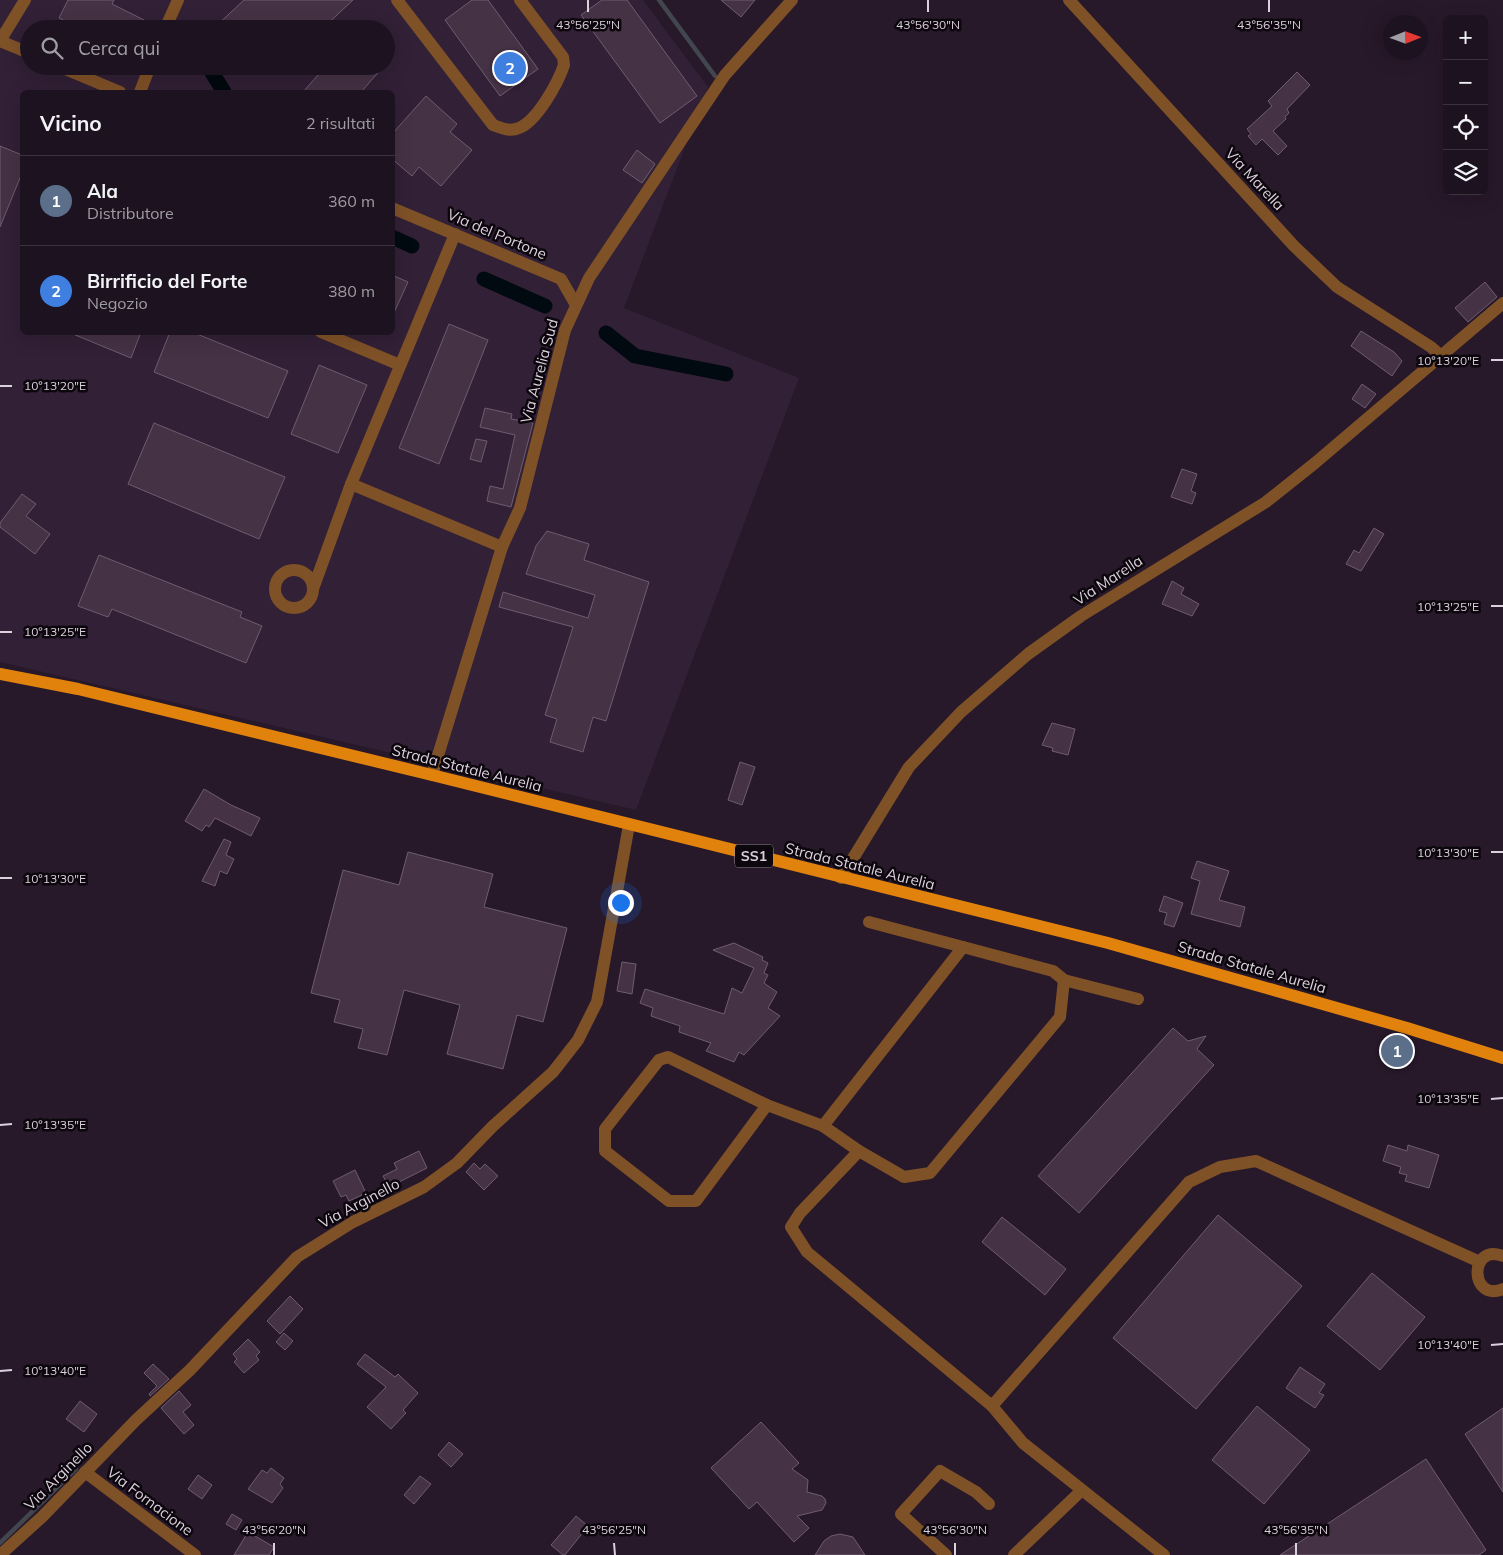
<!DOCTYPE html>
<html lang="it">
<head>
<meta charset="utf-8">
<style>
	:root { --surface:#1d1220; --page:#2a202d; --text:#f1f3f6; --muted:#a09ea5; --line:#3b323e; --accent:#efa377 }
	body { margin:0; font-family:Mulish,sans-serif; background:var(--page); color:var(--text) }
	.controls { position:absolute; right:15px; top:15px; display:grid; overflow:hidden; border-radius:8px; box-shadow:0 5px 20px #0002 }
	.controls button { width:45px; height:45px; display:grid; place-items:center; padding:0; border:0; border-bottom:1px solid var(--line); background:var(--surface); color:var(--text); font:25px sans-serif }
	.compass { position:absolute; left:1383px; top:15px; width:45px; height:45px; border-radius:50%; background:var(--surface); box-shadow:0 5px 20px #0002; rotate:89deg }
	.you { position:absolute; left:620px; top:902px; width:18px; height:18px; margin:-12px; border:4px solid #fff; border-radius:50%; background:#1a73e8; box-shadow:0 0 0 8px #1a73e833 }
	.badge { display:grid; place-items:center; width:32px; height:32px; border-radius:50%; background:var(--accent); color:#fff; font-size:16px; font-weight:700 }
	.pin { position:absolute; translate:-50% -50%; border:2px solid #fff; box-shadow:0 1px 5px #0006 }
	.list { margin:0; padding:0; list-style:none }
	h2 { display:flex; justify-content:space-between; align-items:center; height:65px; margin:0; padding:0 20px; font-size:21px }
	h2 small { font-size:16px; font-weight:400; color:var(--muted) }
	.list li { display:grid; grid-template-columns:32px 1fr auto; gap:15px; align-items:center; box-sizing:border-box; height:90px; padding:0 20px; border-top:1px solid var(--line) }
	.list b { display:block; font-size:19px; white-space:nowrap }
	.list p { margin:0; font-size:16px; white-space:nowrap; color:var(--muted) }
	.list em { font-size:16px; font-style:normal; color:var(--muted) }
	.icon { flex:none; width:28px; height:28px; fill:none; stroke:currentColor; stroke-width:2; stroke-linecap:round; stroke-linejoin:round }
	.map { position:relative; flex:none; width:1503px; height:1555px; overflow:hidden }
	.search { position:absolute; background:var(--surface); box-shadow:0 5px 20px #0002; left:20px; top:20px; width:375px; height:55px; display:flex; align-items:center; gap:12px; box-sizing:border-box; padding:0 18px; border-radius:28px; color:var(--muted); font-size:19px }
	.panel { position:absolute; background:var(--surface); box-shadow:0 5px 20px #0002; left:20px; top:90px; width:375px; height:245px; border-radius:8px }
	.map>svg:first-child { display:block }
	.built { fill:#322036; fill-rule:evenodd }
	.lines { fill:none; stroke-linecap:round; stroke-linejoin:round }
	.stream { stroke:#42464e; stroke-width:4.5 }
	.canal { stroke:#000a10; stroke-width:15 }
	.building { fill:#453245; stroke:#705c71 }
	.minor { stroke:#7f5127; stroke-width:12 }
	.major { stroke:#e1820c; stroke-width:12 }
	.ticks { fill:none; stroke:#dbd1dd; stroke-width:2 }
	.labels { text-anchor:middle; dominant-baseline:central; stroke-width:5; stroke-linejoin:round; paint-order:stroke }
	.shield { fill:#0c060d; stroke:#9d949f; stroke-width:1 }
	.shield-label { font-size:14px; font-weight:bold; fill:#dbd1dd }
	.street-label { font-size:15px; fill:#dbd1dd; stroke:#0c060d }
	.ticks-label { font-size:12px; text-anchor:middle; fill:#dbd1dd; stroke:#0c060d; stroke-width:5; stroke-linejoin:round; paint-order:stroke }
</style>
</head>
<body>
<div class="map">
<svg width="1503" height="1555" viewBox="0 0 1503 1555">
	<rect width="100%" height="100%" fill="#27182a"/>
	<path class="built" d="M 0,0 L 643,0 L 708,87 L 624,308 L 799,378 L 636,810 L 0,662 ZM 29,29 L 386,29 L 386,66 L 29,66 ZM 22,92 L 392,92 L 392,332 L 22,332 Z"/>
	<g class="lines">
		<g class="stream">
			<polyline points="659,0 715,76"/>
			<polyline points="0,1543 76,1469"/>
		</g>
		<g class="canal">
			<polyline points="208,66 224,92"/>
			<polyline points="392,237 412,246"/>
			<polyline points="484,279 545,306"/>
			<polyline points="606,333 635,356 726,374"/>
		</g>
	</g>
	<g class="building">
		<polygon points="68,0 114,0 112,4 144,20 140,29 82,29 59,18"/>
		<polygon points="244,0 353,0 322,29 213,29"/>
		<polygon points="472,0 488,0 538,69 500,96 445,20"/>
		<polygon points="602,0 627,0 697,96 660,123 581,15"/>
		<polygon points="721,0 755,0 741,17"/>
		<polygon points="326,66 384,66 361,92 303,92"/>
		<polygon points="1297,72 1310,85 1287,109 1289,113 1285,117 1286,119 1273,131 1287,146 1278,155 1262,139 1256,145 1248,136 1251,134 1247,129 1272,106 1268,101"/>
		<polygon points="426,96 457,124 450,132 472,150 441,186 419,167 412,176 392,159 392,134"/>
		<polygon points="0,146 22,155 22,173 0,227"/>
		<polygon points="637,150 655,164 642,183 623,170"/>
		<polygon points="392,275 408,282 392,317"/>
		<polygon points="1485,282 1497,297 1468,322 1455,308"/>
		<polygon points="449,324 488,340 439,464 399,448"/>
		<polygon points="1361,331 1394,352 1402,361 1392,376 1351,346"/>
		<polygon points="68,332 141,332 131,358"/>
		<polygon points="170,332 192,332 288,371 268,418 154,372"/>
		<polygon points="319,365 367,385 338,453 291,434"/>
		<polygon points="1362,384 1376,394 1365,408 1352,399"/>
		<polygon points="485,408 512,414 511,419 533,423 511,507 487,501 490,486 503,489 515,435 480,427"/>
		<polygon points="154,423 285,477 259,539 128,484"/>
		<polygon points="476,439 487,441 481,462 470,459"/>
		<polygon points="1182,469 1197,474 1191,491 1196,493 1192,504 1171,497"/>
		<polygon points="22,494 36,504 26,516 50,534 35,554 0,527 0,523"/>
		<polygon points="1374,528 1384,534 1361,571 1346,564 1354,550 1359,553"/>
		<polygon points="547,531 589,544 584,560 649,582 606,721 593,717 583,752 550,742 557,719 545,715 573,627 499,607 503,592 588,618 595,595 526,574 536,546"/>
		<polygon points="99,555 242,612 240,617 262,626 246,663 112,609 108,617 78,606"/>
		<polygon points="1172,581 1184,588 1181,594 1199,604 1192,616 1162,604"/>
		<polygon points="1052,723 1075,729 1068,755 1052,751 1053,748 1042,745"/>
		<polygon points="740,762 755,767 742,805 728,800"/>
		<polygon points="204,789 231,805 260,818 251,836 215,818 209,827 206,825 202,831 185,821"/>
		<polygon points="224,839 231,842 226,855 234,859 227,874 220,871 215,886 202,881"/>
		<polygon points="408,852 493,874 484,907 567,928 543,1022 517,1015 503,1069 447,1054 460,1005 404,990 387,1055 358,1048 363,1029 334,1022 340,1000 311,993 343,870 399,885"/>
		<polygon points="1197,861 1229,871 1219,900 1245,907 1240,927 1191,914 1200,881 1191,878"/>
		<polygon points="1164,896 1183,903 1174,927 1164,924 1167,913 1159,911"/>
		<polygon points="734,943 763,957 762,960 768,963 764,973 768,975 764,983 777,992 768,1008 780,1016 744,1055 739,1052 734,1062 706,1051 711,1043 679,1032 680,1026 651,1016 653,1008 640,1003 645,989 724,1014 732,988 742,993 754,968 713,950"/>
		<polygon points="622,962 636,964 632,994 617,991"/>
		<polygon points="1173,1028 1188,1041 1206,1036 1197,1049 1214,1065 1079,1213 1038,1176"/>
		<polygon points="1388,1145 1407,1151 1408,1145 1439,1155 1429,1188 1405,1181 1407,1175 1399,1173 1401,1167 1383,1161"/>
		<polygon points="419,1151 427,1168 389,1187 383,1176 397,1169 394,1163"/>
		<polygon points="474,1163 480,1169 485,1164 498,1176 484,1190 466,1172"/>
		<polygon points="355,1170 366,1193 349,1201 346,1195 341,1197 333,1181"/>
		<polygon points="1218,1215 1302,1286 1196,1409 1113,1338"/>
		<polygon points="1002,1217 1066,1269 1045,1295 982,1242"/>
		<polygon points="1372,1273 1425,1317 1380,1370 1327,1326"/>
		<polygon points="290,1296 303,1309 280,1334 267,1321"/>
		<polygon points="284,1333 293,1341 285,1350 276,1342"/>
		<polygon points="248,1339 260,1352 256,1356 259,1360 244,1373 234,1362 237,1359 233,1354"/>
		<polygon points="365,1354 395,1377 398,1374 418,1393 403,1410 406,1413 391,1429 367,1407 386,1387 357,1364"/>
		<polygon points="153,1364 169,1379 150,1396 149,1394 157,1386 144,1373"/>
		<polygon points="1300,1367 1325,1384 1319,1393 1324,1395 1315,1408 1286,1388"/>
		<polygon points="179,1391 191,1405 183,1412 194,1425 184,1434 161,1408"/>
		<polygon points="80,1401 97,1414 84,1432 66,1419"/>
		<polygon points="1257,1406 1310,1450 1264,1504 1212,1460"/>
		<polygon points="1503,1408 1503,1492 1465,1434"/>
		<polygon points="761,1422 799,1463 792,1469 808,1480 807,1492 822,1496 825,1499 826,1503 822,1510 797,1516 809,1528 794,1542 757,1502 749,1509 711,1468"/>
		<polygon points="449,1442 463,1454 451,1467 438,1455"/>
		<polygon points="1426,1459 1486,1550 1479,1555 1280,1555"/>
		<polygon points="271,1468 284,1478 280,1484 283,1488 272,1503 248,1489 262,1470 267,1473"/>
		<polygon points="198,1475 212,1485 202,1499 188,1489"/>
		<polygon points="420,1476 431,1484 414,1504 404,1495"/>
		<polygon points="232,1514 242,1520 236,1530 226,1524"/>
		<polygon points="576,1516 588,1526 565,1555 563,1555 551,1545"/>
		<polygon points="248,1532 274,1547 269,1555 234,1555"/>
		<polygon points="840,1534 853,1537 865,1555 815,1555 824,1541 831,1536"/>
	</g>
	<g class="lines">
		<g class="minor">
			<path d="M 397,0 L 493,125 C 502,128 510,132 519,128 C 537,121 558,83 564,65 L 563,57 L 520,0"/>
			<polyline points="1069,0 1294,246 1337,287 1431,347 1440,355"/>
			<polyline points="165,29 178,0"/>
			<polyline points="0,41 25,0"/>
			<polyline points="0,41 29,53"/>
			<polyline points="58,66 120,92"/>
			<polyline points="140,92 150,66"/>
			<polyline points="392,208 561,279 576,305"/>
			<polyline points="321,332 400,365"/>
			<polyline points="351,484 502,547"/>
			<circle cx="294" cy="589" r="19"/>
			<polyline points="313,589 351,484 455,234"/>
			<polyline points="432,775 502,547 520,508 565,330 589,278 725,75 792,0"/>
			<polyline points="841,878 909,767 961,712 1028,654 1081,616 1266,502 1315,463 1503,303"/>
			<polyline points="869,922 963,947"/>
			<polyline points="767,1105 696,1201 669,1201 605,1151 605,1129 659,1060 668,1057 767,1105 823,1126 963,947 1053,971 1064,980 1138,999"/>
			<polyline points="823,1126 859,1151 904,1177 930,1173 1060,1017 1064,980"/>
			<polyline points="859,1151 800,1213 791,1227 807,1252 992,1406 1189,1182 1220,1167 1256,1161 1480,1262"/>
			<path d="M 1503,1256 C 1468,1243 1470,1303 1503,1289"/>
			<polyline points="992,1406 1023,1443 1164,1555"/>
			<polyline points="85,1472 195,1555"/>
			<polyline points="0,1555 42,1517 136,1420 190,1370 297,1257 353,1222 424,1187 457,1163 493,1126 553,1072 578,1040 597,1002 629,825"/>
			<polyline points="946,1555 901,1514 940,1471 976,1492 989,1504"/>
			<polyline points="1014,1555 1081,1491"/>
		</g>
		<polyline class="major" points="0,674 78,689 432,775 1108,943 1407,1028 1503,1058"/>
	</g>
	<path class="ticks" d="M 588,0 L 588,12M 928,0 L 928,12M 1269,0 L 1269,12M 1491,360 L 1503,360M 0,386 L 12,386M 1491,606 L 1503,606M 0,632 L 12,632M 1491,852 L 1503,852M 0,878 L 12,878M 1491,1099 L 1503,1098M 0,1125 L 12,1124M 1491,1345 L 1503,1344M 0,1371 L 12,1370M 274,1543 L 274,1555M 614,1543 L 615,1555M 955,1543 L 955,1555M 1296,1543 L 1296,1555"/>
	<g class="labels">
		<rect class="shield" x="735" y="844.5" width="38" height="23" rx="4"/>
		<g class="shield-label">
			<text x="754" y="856">SS1</text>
		</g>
		<g class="street-label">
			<text transform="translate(1255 179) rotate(47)">Via Marella</text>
			<text transform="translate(497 234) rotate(23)">Via del Portone</text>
			<text transform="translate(539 371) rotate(-75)">Via Aurelia Sud</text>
			<text transform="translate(1108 580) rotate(-33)">Via Marella</text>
			<text transform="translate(467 768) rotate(14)">Strada Statale Aurelia</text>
			<text transform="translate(860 866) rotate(14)">Strada Statale Aurelia</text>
			<text transform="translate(1252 967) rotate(16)">Strada Statale Aurelia</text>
			<text transform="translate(359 1203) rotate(-28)">Via Arginello</text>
			<text transform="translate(58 1476) rotate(-45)">Via Arginello</text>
			<text transform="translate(150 1501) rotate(37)">Via Fornacione</text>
		</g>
	</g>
	<g class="ticks-label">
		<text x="588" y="29">43°56'25"N</text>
		<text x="928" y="29">43°56'30"N</text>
		<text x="1269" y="29">43°56'35"N</text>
		<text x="1448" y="365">10°13'20"E</text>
		<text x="55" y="390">10°13'20"E</text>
		<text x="1448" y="611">10°13'25"E</text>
		<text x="55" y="636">10°13'25"E</text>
		<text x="1448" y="857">10°13'30"E</text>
		<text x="55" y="883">10°13'30"E</text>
		<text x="1448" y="1103">10°13'35"E</text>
		<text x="55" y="1129">10°13'35"E</text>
		<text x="1448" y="1349">10°13'40"E</text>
		<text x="55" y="1375">10°13'40"E</text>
		<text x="274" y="1534">43°56'20"N</text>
		<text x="614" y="1534">43°56'25"N</text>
		<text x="955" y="1534">43°56'30"N</text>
		<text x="1296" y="1534">43°56'35"N</text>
	</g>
</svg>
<div class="controls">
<button>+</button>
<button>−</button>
<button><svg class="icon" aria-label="locate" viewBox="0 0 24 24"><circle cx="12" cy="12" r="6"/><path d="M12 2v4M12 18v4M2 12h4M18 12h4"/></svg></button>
<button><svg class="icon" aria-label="layers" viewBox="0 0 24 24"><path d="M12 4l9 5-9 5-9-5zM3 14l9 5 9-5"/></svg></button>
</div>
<svg class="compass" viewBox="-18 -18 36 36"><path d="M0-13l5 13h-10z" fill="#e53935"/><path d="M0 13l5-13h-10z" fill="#a09ea5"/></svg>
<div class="you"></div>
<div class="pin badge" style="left:1397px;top:1051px;background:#5c6f8a">1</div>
<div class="pin badge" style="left:510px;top:68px;background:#3f7fe0">2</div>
<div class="search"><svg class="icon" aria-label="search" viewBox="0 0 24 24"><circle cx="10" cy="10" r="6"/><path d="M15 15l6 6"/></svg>Cerca qui</div>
<section class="panel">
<h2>Vicino<small>2 risultati</small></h2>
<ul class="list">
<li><span class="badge" style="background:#5c6f8a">1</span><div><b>Ala</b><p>Distributore</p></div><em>360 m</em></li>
<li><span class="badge" style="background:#3f7fe0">2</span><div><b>Birrificio del Forte</b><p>Negozio</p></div><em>380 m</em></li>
</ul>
</section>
</div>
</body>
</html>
